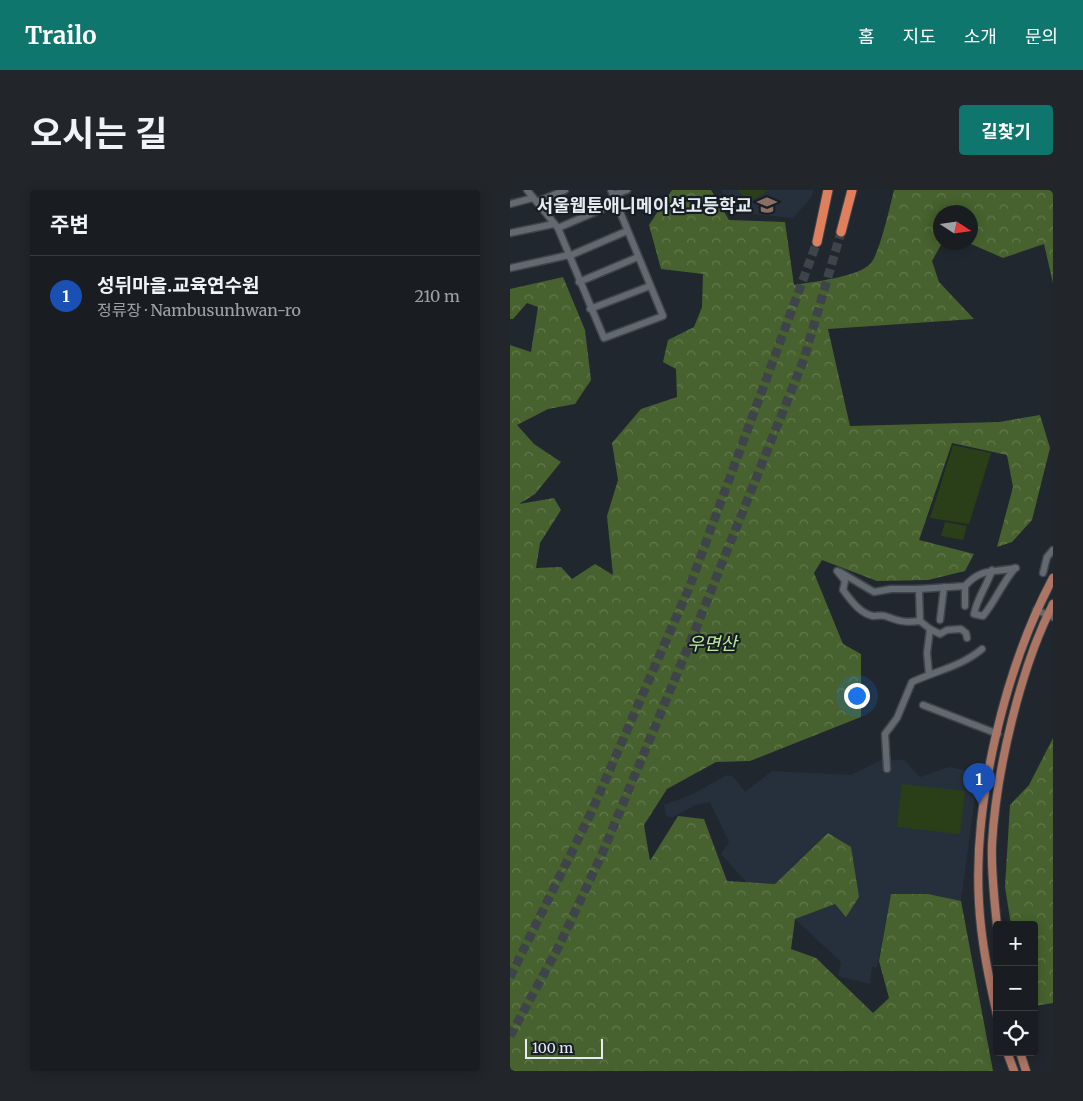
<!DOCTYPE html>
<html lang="ko">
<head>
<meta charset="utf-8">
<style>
	:root { --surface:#191d22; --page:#22262a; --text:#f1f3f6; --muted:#9fa2a5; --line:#373b40; --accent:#0f766e }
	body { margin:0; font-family:Merriweather,"Noto Sans KR",serif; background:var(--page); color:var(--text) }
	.controls { position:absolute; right:15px; bottom:15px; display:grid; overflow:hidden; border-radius:5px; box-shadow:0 2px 12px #0003 }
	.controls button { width:45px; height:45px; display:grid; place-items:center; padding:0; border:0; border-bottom:1px solid var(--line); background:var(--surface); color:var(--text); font:25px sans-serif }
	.compass { position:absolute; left:423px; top:15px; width:45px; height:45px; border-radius:50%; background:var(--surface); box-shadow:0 2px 12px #0003; rotate:102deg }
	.scale { position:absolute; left:15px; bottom:12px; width:78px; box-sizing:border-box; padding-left:5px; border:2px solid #e6ebef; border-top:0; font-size:14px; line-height:18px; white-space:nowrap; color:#e6ebef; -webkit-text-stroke:4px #171d24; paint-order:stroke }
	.you { position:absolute; left:346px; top:505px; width:18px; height:18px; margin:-12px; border:4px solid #fff; border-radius:50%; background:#1a73e8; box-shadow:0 0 0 8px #1a73e833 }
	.badge { display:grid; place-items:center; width:32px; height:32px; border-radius:50%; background:var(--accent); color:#fff; font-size:16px; font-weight:700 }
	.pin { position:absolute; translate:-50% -41px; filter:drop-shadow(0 1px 2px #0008) }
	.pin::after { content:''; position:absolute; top:26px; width:18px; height:15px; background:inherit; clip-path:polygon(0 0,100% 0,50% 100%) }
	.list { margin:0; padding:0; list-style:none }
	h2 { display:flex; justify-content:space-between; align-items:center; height:65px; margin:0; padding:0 20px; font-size:21px }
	h2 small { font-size:16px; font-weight:400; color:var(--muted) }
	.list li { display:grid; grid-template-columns:32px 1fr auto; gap:15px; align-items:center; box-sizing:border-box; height:80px; padding:0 20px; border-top:1px solid var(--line) }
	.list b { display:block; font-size:19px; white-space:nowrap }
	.list p { margin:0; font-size:16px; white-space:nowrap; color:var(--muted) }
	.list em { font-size:16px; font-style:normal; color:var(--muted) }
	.icon { flex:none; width:28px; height:28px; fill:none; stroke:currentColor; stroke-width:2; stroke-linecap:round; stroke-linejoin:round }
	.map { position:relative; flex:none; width:543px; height:881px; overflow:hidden; border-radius:5px }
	header { display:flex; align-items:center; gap:30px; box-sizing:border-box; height:70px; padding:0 25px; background:var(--accent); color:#fff }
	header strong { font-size:24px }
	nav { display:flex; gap:28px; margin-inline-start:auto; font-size:18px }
	.intro { display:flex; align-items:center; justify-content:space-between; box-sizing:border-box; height:120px; padding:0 30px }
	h1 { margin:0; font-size:35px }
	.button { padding:12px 22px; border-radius:5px; background:var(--accent); color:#fff; font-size:18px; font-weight:700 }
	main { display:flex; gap:30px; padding:0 30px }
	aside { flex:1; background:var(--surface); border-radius:5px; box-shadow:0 2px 12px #0003 }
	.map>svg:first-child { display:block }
	.built { fill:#26303c }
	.green { fill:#2a3e18 }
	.forest { fill:url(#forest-crowns) }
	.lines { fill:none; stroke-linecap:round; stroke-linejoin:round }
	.highway-tunnel { stroke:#3f444b; stroke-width:9; stroke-dasharray:9 4.5; stroke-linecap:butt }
	.minor-casing { stroke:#3f454a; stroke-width:9 }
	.major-casing { stroke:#3f454a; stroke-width:10 }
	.highway-casing { stroke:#3f454a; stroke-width:11 }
	.minor { stroke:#626971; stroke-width:6 }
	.major { stroke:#ad7664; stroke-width:8 }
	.highway { stroke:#df7f5b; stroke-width:9 }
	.labels { text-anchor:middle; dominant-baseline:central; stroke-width:4.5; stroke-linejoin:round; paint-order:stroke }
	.poi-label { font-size:18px; font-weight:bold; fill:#e6ebef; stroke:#171d24; text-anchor:end }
	.park-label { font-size:18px; font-style:italic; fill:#beeb9a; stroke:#171d24 }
</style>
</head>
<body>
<header>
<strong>Trailo</strong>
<nav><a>홈</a><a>지도</a><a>소개</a><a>문의</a></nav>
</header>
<div class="intro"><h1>오시는 길</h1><a class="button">길찾기</a></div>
<main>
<aside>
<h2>주변<small></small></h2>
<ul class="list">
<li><span class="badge" style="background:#1a4fb4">1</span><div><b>성뒤마을.교육연수원</b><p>정류장 · Nambusunhwan-ro</p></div><em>210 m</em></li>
</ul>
</aside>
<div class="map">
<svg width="543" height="881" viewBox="0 0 543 881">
	<defs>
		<pattern id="forest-crowns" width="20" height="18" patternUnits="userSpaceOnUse" patternTransform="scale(1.25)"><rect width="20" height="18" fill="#47622e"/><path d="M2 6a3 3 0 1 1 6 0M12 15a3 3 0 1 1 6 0" fill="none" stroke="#62794d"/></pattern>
	</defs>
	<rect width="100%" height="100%" fill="#21272e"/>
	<g class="built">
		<polygon points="211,0 304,0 301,8 283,28 223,22"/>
		<polygon points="371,570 394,570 410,587 439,577 468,583 451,711 418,704 381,704 367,777 362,777 360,794 328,786 331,772 285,729 325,714 296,664 265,694 237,693 211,664 219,652 200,612 185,615 162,628 156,626 154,615 183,604 217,585 224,587 235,602 262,581 341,585"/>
	</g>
	<g class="green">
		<polygon points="227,0 259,0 240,12"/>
		<polygon points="443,255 481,263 459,334 420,328"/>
		<polygon points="435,332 457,336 453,350 431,346"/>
		<polygon points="392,594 455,601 450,644 387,637"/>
	</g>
	<g class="forest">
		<path d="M 162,0 L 201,0 L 219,30 L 275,32 L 284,95 C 301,92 350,87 361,73 C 370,62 380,16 384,0 L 543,0 L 543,93 L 534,54 L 493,68 L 459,53 L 460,52 L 460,22 L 430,22 L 432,53 L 422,71 L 429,92 L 464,129 L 318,139 L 340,236 L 489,232 L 530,225 L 540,258 L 522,330 L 502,352 L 487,357 L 503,297 L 497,265 L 442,253 L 409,350 L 464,364 L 455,381 L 418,390 L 367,391 L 312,370 L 304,383 L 333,454 L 351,464 L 351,527 L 240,571 L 206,572 L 157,599 L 134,635 L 140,671 L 168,626 L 194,629 L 217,691 L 265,694 L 318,643 L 341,657 L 349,707 L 336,727 L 325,714 L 285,729 L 281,759 L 306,768 L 363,823 L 379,808 L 369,771 L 381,704 L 418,704 L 451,711 L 483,881 L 0,881 L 0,155 L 21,162 L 28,117 L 17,113 L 3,129 L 0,129 L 0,99 L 53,87 L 75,140 L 81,190 L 65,214 L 38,219 L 7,235 L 24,254 L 51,272 L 25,304 L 9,314 L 44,308 L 51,320 L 30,353 L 26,378 L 51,377 L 62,389 L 85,374 L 103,385 L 97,326 L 108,290 L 102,253 L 131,219 L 167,207 L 166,179 L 153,172 L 158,150 L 184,137 L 192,117 L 193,84 L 151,79 L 139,35 Z"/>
		<polygon points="543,548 543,813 524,816 524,735 501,735 495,697 500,615 519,595"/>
	</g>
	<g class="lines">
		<g class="highway-tunnel">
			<polyline points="0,787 81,623 179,398 307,52"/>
			<polyline points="0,846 48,758 92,664 184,443 294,169 331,42"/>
		</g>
		<defs>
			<g id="minor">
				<polyline points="17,0 48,38 94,148 153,126 101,0"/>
				<polyline points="103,5 117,0"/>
				<polyline points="27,12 55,0"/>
				<polyline points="0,14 23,8"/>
				<polyline points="48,38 106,13"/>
				<polyline points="0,43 44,34"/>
				<polyline points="59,66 117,41"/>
				<polyline points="0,78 59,65"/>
				<polyline points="69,92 128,67"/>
				<polyline points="80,119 140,96"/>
				<path d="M 482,380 C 477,396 467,408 464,424 L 473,426 C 486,410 491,395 505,378"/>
				<path d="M 327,381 L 335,391 L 333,400 C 341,410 349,423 363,426 C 367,426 371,425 375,426 C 390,431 393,433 410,431"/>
				<polyline points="330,382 364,402 381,399 409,399"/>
				<polyline points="533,383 537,367 543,360"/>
				<path d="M 455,396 C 472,377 484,383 506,378"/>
				<polyline points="526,420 543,427"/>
				<polyline points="430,430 434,397"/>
				<polyline points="420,439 430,444 437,440 451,439 456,443 457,448"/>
				<polyline points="419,484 417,463 420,439 410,431 409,399 455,396 455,416"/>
				<polyline points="413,515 488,544"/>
				<path d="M 377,579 L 375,544 L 387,528 L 402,492 C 426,481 452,476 472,459"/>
			</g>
			<g id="major">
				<path d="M 487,735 C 484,708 481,681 482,654 C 486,582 510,479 543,414"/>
				<path d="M 487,825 C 479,789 471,751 469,713 C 463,611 495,478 543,388"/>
				<polyline points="497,862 504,881"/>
				<polyline points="510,862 516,881"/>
			</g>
			<g id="highway">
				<polyline points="331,42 342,0"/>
				<polyline points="307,52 318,0"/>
			</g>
		</defs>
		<use href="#minor" class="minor-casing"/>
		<use href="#major" class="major-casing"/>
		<use href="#highway" class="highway-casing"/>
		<use href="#minor" class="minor"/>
		<use href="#major" class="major"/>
		<use href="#highway" class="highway"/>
	</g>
	<defs>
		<symbol id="school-bare" viewBox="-9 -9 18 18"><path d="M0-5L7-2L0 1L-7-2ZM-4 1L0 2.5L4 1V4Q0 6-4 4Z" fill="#8d6e63" stroke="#171d24" stroke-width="2.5" paint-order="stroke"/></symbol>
	</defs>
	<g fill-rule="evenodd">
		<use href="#school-bare" x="243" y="1" width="28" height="28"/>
	</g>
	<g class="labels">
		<g class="poi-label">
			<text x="242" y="15">서울웹툰애니메이션고등학교</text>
		</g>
		<g class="park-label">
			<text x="202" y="453">우면산</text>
		</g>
	</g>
</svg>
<div class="controls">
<button>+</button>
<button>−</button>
<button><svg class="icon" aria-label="locate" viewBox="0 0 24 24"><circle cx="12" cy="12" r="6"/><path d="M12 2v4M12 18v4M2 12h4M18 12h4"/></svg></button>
</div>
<svg class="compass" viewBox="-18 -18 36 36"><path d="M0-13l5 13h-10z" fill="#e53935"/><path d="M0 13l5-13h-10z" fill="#9fa2a5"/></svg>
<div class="scale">100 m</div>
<div class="you"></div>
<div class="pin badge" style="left:469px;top:614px;background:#1a4fb4">1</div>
</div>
</main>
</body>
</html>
